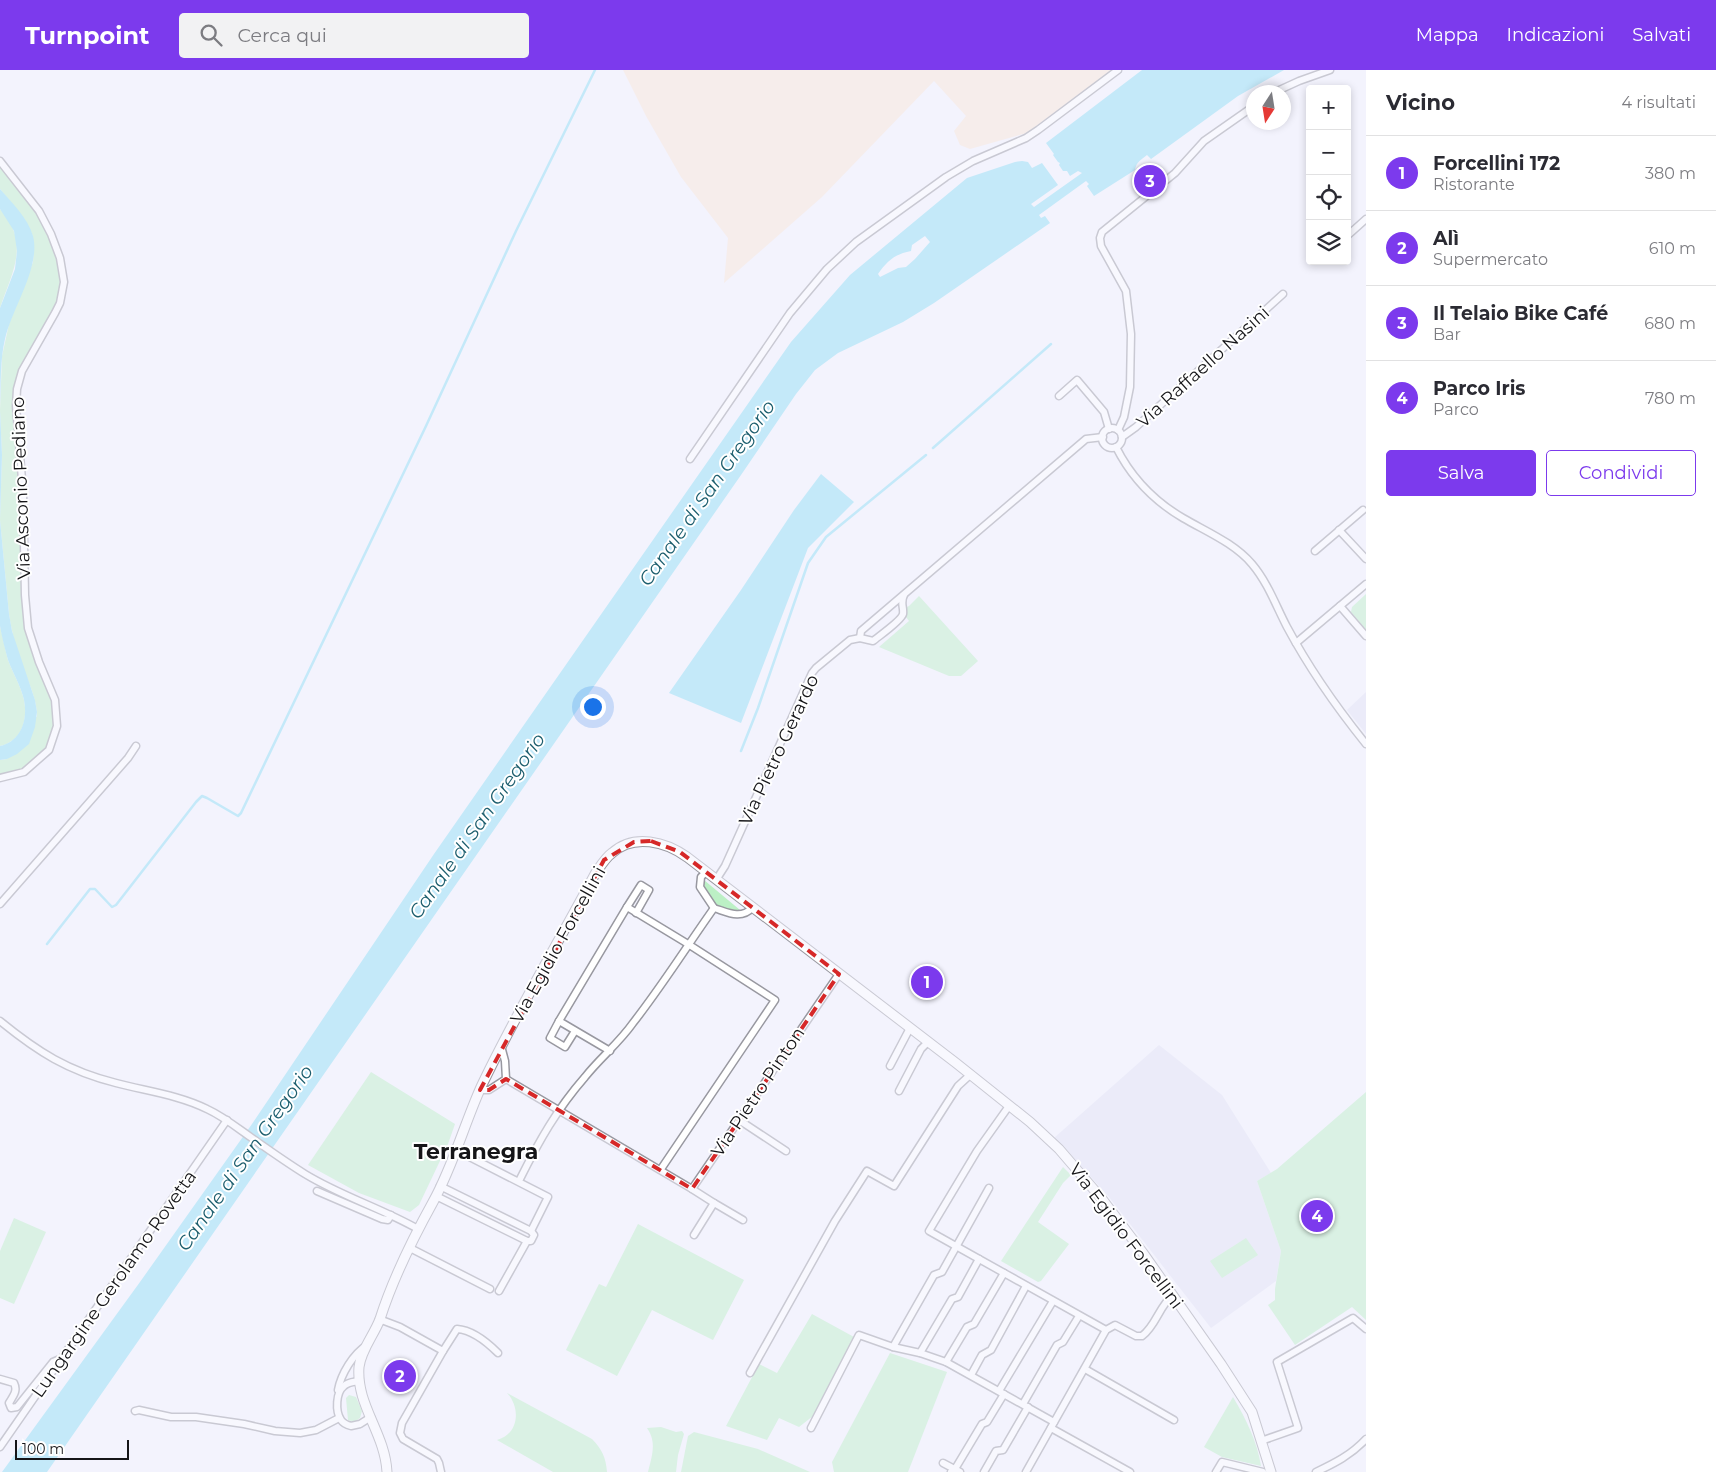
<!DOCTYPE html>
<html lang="it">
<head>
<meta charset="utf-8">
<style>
	:root { --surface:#fff; --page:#f2f2f3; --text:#2b2b33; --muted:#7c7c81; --line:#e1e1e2; --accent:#7c3aed }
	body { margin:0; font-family:Montserrat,sans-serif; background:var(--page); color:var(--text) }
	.controls { position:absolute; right:15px; top:15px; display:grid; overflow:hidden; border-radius:5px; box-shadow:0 2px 8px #0003 }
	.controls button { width:45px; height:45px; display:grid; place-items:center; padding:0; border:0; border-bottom:1px solid var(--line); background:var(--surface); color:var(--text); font:25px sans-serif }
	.compass { position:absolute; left:1246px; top:15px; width:45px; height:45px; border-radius:50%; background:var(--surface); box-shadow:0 2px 8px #0003; rotate:192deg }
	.scale { position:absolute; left:15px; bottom:12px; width:114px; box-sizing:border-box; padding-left:5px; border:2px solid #151518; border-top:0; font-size:14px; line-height:18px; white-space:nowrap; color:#151518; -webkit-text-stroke:4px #fff; paint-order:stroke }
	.you { position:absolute; left:592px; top:636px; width:18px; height:18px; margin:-12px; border:4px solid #fff; border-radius:50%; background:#1a73e8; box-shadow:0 0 0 8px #1a73e833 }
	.badge { display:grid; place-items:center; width:32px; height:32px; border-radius:50%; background:var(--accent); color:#fff; font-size:16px; font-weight:700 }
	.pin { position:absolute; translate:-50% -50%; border:2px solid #fff; box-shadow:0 1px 5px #0006 }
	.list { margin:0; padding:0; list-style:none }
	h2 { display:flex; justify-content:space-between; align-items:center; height:65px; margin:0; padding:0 20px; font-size:21px }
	h2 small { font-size:16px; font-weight:400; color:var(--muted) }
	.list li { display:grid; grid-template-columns:32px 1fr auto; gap:15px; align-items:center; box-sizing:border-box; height:75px; padding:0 20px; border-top:1px solid var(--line) }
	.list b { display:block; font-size:19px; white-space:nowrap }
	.list p { margin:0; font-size:16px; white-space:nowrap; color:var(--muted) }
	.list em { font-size:16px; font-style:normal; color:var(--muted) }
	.actions { display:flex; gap:10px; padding:15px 20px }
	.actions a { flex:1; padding:11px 0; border:1px solid var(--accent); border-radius:5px; text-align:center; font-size:18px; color:var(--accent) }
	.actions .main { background:var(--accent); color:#fff }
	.icon { flex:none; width:28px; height:28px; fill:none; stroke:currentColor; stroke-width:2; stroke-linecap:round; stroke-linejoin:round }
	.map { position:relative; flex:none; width:1366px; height:1402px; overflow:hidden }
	header { display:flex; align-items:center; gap:30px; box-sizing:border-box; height:70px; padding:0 25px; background:var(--accent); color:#fff }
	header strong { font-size:24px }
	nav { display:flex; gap:28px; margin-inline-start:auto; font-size:18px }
	.search { width:350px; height:45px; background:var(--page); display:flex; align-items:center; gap:12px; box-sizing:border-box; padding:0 18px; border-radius:5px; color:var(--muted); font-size:19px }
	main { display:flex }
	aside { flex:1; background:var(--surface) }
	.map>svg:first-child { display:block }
	.built { fill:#e2e3f3 }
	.industrial { fill:#fae7d6 }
	.green { fill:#bcf0c5 }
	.water { fill:#8cdef3; fill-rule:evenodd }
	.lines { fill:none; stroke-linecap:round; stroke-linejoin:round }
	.stream { stroke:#8cdef3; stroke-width:2.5 }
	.street-casing { stroke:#9898a0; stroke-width:9 }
	.secondary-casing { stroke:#9898a0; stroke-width:11 }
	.street { stroke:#fff; stroke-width:6 }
	.secondary { stroke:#fff; stroke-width:9 }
	.marked { fill:none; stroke:#d62828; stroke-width:4; stroke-dasharray:10 6; stroke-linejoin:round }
	.labels { text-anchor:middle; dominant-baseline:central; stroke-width:4; stroke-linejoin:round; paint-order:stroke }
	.street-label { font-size:18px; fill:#151518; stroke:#fff }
	.water-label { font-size:19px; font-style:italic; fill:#1c5e6e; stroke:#fff }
	.district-label { font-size:22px; font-weight:bold; fill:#151518; stroke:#fff }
</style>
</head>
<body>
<header>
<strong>Turnpoint</strong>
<div class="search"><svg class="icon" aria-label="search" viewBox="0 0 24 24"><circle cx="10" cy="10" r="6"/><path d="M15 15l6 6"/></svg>Cerca qui</div>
<nav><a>Mappa</a><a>Indicazioni</a><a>Salvati</a></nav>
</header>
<main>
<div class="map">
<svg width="1366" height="1402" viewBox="0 0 1366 1402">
	<rect width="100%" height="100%" fill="#f3f3fd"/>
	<g class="built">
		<polygon points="1366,622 1366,664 1347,640"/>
		<polygon points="1159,975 1222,1025 1271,1103 1257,1111 1281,1181 1276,1211 1211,1258 1109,1127 1064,1077 1054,1068"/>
	</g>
	<polygon class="industrial" points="623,0 1113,0 1027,63 970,79 960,75 954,61 966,46 934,11 822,127 724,213 728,168 681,107 646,46"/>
	<g class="green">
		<path d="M 0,95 L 37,141 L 60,188 L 63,211 L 59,232 L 21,299 L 14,317 L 13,335 L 20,421 L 27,559 L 53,630 L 56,656 L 47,680 L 24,700 L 0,707 L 0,690 L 7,689 L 37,646 C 37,632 31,618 26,605 C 18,585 12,565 9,544 L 0,450 L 2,385 L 0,340 L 2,286 L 9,254 L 33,192 L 34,179 L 32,164 L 25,150 L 0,119 Z"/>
		<path d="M 0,139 C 31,173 12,202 0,238 Z"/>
		<polygon points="1366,524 1366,560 1351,542 1352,537"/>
		<polygon points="919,526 978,591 961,606 949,606 879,577 909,551 906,547 905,538 909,536"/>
		<path d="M 0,556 C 3,568 5,579 8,590 C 13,603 21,617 24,630 C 28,650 22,671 0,676 Z"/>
		<polygon points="704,810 740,840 738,842 715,835 703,815"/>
		<polygon points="371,1002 455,1054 448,1074 419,1135 410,1142 359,1123 308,1095"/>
		<polygon points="1366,1022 1366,1250 1352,1237 1295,1275 1268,1235 1275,1230 1275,1219 1281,1181 1257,1111 1277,1099"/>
		<polygon points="1063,1097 1071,1105 1063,1113 1038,1152 1069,1174 1041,1211 1038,1212 1001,1191"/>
		<polygon points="14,1148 46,1162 14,1234 0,1228 0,1181"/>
		<polygon points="638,1154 744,1210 713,1270 652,1240 617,1306 566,1280 599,1214 606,1217"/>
		<polygon points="1246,1168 1258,1185 1222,1208 1210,1191"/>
		<polygon points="812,1244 854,1267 813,1346 799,1357 779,1348 767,1370 726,1356 759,1294 777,1303"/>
		<polygon points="890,1283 947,1302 908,1402 834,1402 832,1392"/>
		<path d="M 507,1323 L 592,1369 C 602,1379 606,1388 607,1402 L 553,1402 L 497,1370 C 519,1364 521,1338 507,1323 Z"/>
		<polygon points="349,1325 356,1327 362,1341 360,1348 354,1352 348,1350 346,1328"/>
		<path d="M 1233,1327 C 1246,1349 1257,1371 1261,1396 L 1222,1387 L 1204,1377 Z"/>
		<path d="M 661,1357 L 676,1362 L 682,1361 L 684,1364 L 678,1385 L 676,1402 L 648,1402 C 652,1386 657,1372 647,1358 Z"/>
		<polygon points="694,1362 758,1379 810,1402 681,1402 688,1366"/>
	</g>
	<g class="water">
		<path d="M 1142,0 L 1284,0 L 1238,26 L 1151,89 L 1147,85 C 1142,89 1136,92 1135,100 L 1094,126 L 1087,116 L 1089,114 L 1086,111 L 1039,145 L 1041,148 L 1045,146 L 1050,153 L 934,233 L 903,252 L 838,283 L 815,300 L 796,324 L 741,405 L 47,1402 L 2,1402 L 140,1212 L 252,1054 L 434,784 L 791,272 L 850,205 L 967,108 L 1015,92 L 1022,91 L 1028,92 L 1032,98 L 1042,93 L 1058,115 L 1031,134 L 1034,137 L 1082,103 L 1078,101 L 1070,106 L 1067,101 L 1063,101 L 1059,95 L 1060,93 L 1058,92 L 1053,85 L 1054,84 L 1046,73 ZM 925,166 L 930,172 L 915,189 L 906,197 L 898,198 L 880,207 L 878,204 C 887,191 895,184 911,181 L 912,175 Z"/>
		<path d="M 0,119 C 12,133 28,148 33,166 C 41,197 12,238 5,269 C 0,290 1,313 0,334 L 0,238 L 15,199 L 17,181 L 14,161 L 0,139 Z"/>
		<path d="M 0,340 L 2,385 L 0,450 L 9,544 L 12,561 L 35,630 L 37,642 L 35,657 L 29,674 L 17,684 L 7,689 L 0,690 L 0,676 C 21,671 28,650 24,630 C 21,617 13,603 8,590 C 5,579 2,568 0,556 Z"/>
		<polygon points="821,404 854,432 808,478 741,653 669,623 741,520 794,440"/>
	</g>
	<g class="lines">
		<g class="stream">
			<polyline points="933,378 1051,274"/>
			<polyline points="741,681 758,638 808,493 826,467 926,385"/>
			<polyline points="47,874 90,819 95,819 112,837 116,835 196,732 202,726 207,728 238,746 241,743 426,356 516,161 595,0"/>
		</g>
		<defs>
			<g id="street">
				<polyline points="1275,22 1299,11 1330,0"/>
				<polyline points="0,91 39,141 51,164 60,188 64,212 60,233 55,243 22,301 17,319 16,336 23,422 25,525 28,558 39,592 55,630 57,656 49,680 24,702 0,708"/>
				<polyline points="1347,166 1366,149"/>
				<polyline points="1059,326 1077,310 1104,342 1109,359"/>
				<circle cx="1112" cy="368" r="10"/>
				<polyline points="1118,360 1124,347 1130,317 1131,264 1126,221 1101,176 1100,168 1102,162 1175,103 1204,71 1254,36"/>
				<polyline points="1122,367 1136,357 1283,224"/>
				<path d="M 1116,377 C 1131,407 1154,431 1183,448 C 1207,462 1234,473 1252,494 C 1268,513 1276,536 1287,557 C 1309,598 1337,638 1366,674"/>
				<polyline points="690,389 790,243 827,199 856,172 946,107 973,91 1026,68 1038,60 1118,0"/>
				<polyline points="1339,460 1366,489"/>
				<polyline points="1315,481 1363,440"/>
				<polyline points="1340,536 1366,566"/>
				<polyline points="860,568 861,561 1086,369 1103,367"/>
				<polyline points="1296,573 1366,514"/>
				<path d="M 706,802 L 701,807 L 700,817 L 714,838 C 727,842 741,850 752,838"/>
				<path d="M 716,810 L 725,796 L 812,603 L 816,598 L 850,570 L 860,568 L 873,571 C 879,566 901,551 903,544 C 904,537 900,533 904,525"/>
				<polyline points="0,834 128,688 136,676"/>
				<polyline points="627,837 641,815 649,820 636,843"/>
				<path d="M 0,951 C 38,982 68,1001 116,1013 C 146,1021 179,1025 207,1039 C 220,1045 231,1053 242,1061 C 263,1076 284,1091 305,1104 C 341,1126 381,1138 418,1159"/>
				<polyline points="559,951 550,968 565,977 575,961"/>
				<polyline points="610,981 559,951 627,837 688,874 775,930 661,1099"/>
				<polyline points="890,996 910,958"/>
				<polyline points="506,1009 692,1119"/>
				<polyline points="480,1020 489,1020 506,1009 505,991 501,976"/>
				<polyline points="899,1021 921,979 928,972"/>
				<polyline points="1009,1036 977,1081 929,1161 1106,1260"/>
				<polyline points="739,1050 786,1081"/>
				<polyline points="456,1080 548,1127 531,1161"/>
				<path d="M 520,1109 C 539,1071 557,1039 585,1007 C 600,988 619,973 633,953 C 662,916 687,876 714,838"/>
				<polyline points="317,1121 382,1149 388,1150 391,1145"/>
				<polyline points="436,1126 527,1171 531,1171 534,1165 531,1161 440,1116"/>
				<polyline points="714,1133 743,1150"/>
				<polyline points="694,1165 714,1133 692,1119 839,904"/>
				<polyline points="410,1178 490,1219"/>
				<polyline points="499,1221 527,1171"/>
				<polyline points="379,1249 400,1257 443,1281 402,1353 400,1363 403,1369 437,1389 439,1393 441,1402"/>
				<polyline points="893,1277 934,1205 942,1202 989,1118"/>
				<path d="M 443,1281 L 457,1259 C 472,1260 488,1273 498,1283"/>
				<polyline points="920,1283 952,1229 958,1227 979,1189"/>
				<polyline points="946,1292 967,1257 974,1254 1004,1203"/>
				<polyline points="1085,1299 1174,1350"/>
				<polyline points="750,1303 835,1151 867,1101 894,1116 958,1016 970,1005"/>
				<polyline points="971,1305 982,1285 991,1280 1026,1216"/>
				<path d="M 0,1309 L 14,1313 C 18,1321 13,1326 9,1333 L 11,1338 L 17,1337 L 53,1292 L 60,1289"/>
				<path d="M 359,1311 C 354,1312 348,1312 344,1316 C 336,1322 335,1341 341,1350 C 343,1353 347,1355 351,1356 L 360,1354 L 371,1347"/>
				<path d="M 338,1320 C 341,1304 353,1284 367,1275"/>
				<polyline points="999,1321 1053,1231"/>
				<polyline points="1023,1334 1057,1275 1063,1272 1079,1246"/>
				<polyline points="135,1341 139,1340 171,1347 196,1347 244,1354 275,1361 300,1363 316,1360 339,1348"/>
				<polyline points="811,1358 859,1265 893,1277 920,1283 946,1292 1054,1352"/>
				<polyline points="1051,1358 1130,1402"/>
				<polyline points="1261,1371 1298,1358 1277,1292 1353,1248 1366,1259"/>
				<polyline points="0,1377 227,1050"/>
				<polyline points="943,1393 960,1402"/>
				<polyline points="951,1402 955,1399 982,1354 987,1352 1004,1324"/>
				<polyline points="984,1402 996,1381 1003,1380 1028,1337"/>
				<path d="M 1026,1402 L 1106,1260 L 1115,1255 L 1136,1266 L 1142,1266 C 1156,1256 1159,1236 1173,1225"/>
				<polyline points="1216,1402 1222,1392 1263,1402"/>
				<path d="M 1316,1402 C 1335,1393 1351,1385 1366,1369"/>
			</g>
			<path id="secondary" d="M 387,1402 C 385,1363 356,1335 359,1297 C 361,1280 374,1265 380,1249 C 393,1208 412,1170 433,1132 C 453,1096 464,1055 481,1017 C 515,945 557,875 595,804 C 600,797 605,788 612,783 C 634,763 666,772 687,787 L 956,993 L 1030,1052 L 1059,1079 L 1102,1129 L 1143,1183 L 1221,1294 L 1252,1342 L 1271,1402"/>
		</defs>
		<use href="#street" class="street-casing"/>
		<use href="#secondary" class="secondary-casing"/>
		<use href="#street" class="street"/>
		<use href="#secondary" class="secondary"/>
	</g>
	<path d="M0 0H1366V1402H0ZM 651,771 L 680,782 L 839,904 L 692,1119 L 506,1009 L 489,1020 L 480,1020 L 604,790 L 634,772 Z" fill="#f3f3fd" fill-opacity=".55" fill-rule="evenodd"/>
	<path class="marked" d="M 651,771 L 680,782 L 839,904 L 692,1119 L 506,1009 L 489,1020 L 480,1020 L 604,790 L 634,772 Z"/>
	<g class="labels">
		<g class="street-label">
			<text transform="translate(1203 297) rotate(-42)">Via Raffaello Nasini</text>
			<text transform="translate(21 418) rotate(-92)">Via Asconio Pediano</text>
			<text transform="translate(779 680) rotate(-65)">Via Pietro Gerardo</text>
			<text transform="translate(558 875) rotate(-61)">Via Egidio Forcellini</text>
			<text transform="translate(758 1022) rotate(-56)">Via Pietro Pinton</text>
			<text transform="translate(1126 1166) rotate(53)">Via Egidio Forcellini</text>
			<text transform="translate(114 1214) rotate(-55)">Lungargine Gerolamo Rovetta</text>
		</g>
		<g class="water-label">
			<text transform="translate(707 423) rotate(-55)">Canale di San Gregorio</text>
			<text transform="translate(477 756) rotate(-55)">Canale di San Gregorio</text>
			<text transform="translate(245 1088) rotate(-55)">Canale di San Gregorio</text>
		</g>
		<g class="district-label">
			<text x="476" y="1081">Terranegra</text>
		</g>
	</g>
</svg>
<div class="controls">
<button>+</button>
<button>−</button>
<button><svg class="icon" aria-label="locate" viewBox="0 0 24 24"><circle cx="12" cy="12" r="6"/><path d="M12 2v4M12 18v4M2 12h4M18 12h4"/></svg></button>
<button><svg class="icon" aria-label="layers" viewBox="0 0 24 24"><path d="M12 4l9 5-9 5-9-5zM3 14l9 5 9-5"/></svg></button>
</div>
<svg class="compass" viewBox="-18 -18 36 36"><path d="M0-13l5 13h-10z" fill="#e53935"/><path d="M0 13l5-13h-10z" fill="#7c7c81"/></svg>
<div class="scale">100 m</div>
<div class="you"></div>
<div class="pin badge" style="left:927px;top:912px">1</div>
<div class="pin badge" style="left:400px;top:1306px">2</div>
<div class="pin badge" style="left:1150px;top:111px">3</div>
<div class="pin badge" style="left:1317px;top:1146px">4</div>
</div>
<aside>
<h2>Vicino<small>4 risultati</small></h2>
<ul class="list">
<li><span class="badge">1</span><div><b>Forcellini 172</b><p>Ristorante</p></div><em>380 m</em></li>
<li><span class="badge">2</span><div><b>Alì</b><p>Supermercato</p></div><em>610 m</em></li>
<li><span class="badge">3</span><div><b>Il Telaio Bike Café</b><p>Bar</p></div><em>680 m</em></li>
<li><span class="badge">4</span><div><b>Parco Iris</b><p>Parco</p></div><em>780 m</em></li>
</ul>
<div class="actions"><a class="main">Salva</a><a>Condividi</a></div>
</aside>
</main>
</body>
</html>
